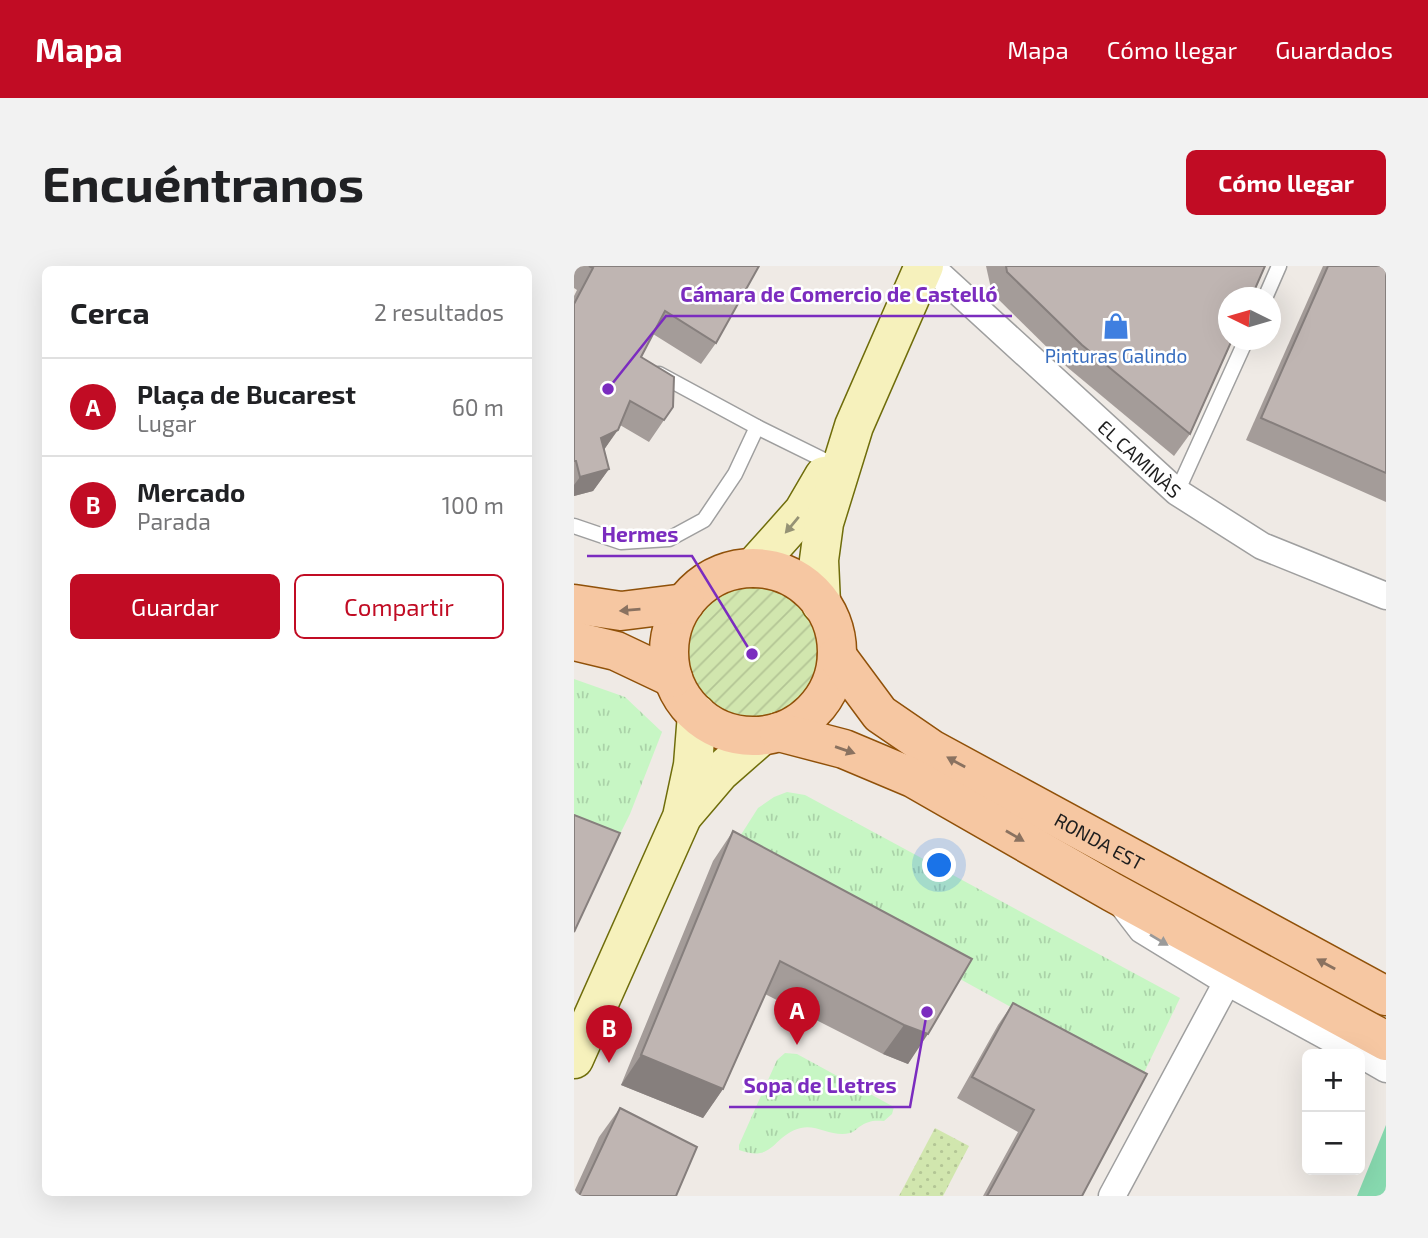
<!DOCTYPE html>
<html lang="es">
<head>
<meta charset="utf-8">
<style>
	:root { --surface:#fff; --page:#f2f2f2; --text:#202124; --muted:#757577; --line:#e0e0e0; --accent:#c10c24 }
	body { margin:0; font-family:"Exo 2",sans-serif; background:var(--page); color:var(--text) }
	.controls { position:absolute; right:21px; bottom:21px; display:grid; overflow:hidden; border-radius:10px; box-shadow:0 7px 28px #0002 }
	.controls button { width:63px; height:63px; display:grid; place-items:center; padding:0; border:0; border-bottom:2px solid var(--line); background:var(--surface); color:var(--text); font:35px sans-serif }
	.compass { position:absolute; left:644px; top:21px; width:63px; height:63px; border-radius:50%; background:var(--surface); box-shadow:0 7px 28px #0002; rotate:275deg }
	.you { position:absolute; left:366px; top:600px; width:24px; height:24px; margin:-18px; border:5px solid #fff; border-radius:50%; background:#1a73e8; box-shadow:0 0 0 10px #1a73e833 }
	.badge { display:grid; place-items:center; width:46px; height:46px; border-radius:50%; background:var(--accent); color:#fff; font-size:23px; font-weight:700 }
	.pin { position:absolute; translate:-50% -58px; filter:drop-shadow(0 2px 4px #0008) }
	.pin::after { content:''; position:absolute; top:37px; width:24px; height:21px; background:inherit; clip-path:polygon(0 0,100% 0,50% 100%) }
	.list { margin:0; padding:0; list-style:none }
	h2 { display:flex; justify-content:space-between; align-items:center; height:91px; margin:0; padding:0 28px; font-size:30px }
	h2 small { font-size:23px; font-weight:400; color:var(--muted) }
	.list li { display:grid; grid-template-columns:46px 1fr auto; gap:21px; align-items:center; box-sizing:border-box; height:98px; padding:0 28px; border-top:2px solid var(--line) }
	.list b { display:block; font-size:26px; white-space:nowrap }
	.list p { margin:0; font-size:23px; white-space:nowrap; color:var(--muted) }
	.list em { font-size:23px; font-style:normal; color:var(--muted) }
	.actions { display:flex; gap:14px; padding:21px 28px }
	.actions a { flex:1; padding:16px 0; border:2px solid var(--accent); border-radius:10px; text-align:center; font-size:24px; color:var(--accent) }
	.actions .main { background:var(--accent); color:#fff }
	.map { position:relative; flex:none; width:812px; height:930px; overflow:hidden; border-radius:10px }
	header { display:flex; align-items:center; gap:42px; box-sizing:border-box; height:98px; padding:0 35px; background:var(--accent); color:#fff }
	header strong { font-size:33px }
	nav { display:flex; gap:38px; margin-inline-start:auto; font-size:24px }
	.intro { display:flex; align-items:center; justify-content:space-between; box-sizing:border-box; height:168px; padding:0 42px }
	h1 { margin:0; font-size:49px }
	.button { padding:18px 32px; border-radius:10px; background:var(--accent); color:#fff; font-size:24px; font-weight:700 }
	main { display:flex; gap:42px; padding:0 42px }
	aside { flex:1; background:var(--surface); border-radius:10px; box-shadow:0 7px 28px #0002 }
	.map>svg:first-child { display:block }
	.grass { fill:url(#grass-dots) }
	.park { fill:url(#park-tufts) }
	.garden { fill:url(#garden-furrows) }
	.pitch { fill:#87d9af }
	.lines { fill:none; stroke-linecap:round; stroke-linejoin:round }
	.lane-casing { stroke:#9f9f9f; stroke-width:17 }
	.street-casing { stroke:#9f9f9f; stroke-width:29 }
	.secondary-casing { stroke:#6f6d0b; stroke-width:41 }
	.primary-casing { stroke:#905109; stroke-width:41 }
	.lane { stroke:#fff; stroke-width:14 }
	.street { stroke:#fff; stroke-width:26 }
	.secondary { stroke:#f6f1bc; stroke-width:38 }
	.primary { stroke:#f6c7a2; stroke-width:38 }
	.wall { fill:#a49c99 }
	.shaded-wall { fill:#867f7d }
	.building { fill:#bfb5b2; stroke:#867f7d; stroke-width:2 }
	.oneway { fill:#959275 }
	.oneway2 { fill:#8a7260 }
	.oneway3 { fill:#9a9a9a }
	.labels { text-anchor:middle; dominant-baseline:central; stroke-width:5; stroke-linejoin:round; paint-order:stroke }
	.shop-label { font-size:19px; fill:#366cbe; stroke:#fff }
	.street-label { font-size:19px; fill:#1e1e1e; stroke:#fff }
	.leader { fill:none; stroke:#7b2cbf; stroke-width:2.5 }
	.callout-dot { fill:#7b2cbf; stroke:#fff; stroke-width:2.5 }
	.callout-label { font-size:21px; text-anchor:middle; font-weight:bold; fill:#7b2cbf; stroke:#fff; stroke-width:5; stroke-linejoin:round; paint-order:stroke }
</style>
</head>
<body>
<header>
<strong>Mapa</strong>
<nav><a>Mapa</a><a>Cómo llegar</a><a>Guardados</a></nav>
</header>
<div class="intro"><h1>Encuéntranos</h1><a class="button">Cómo llegar</a></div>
<main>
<aside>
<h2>Cerca<small>2 resultados</small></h2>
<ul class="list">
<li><span class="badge">A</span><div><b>Plaça de Bucarest</b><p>Lugar</p></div><em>60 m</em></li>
<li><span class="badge">B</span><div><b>Mercado</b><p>Parada</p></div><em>100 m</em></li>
</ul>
<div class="actions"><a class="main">Guardar</a><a>Compartir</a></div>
</aside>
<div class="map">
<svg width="812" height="930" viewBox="0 0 812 930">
	<defs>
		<pattern id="grass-dots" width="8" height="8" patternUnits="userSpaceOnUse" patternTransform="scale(1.75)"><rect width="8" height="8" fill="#d1e6ae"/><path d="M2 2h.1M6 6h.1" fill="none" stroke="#b3c595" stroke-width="1.8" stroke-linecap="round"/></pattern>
		<pattern id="park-tufts" width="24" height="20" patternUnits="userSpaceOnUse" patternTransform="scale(1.75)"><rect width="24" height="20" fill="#c7f6c4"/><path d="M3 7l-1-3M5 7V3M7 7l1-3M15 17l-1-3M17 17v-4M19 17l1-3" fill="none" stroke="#aad2a8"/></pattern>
		<pattern id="garden-furrows" width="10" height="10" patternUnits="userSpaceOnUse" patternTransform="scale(1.75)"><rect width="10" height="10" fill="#d1e6ae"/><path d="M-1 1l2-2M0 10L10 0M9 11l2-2" fill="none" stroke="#b3c595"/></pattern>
	</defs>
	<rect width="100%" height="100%" fill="#efeae5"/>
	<polygon class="grass" points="361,862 395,880 369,930 325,930"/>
	<g class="park">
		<polygon points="0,413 51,431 88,466 56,548 37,586 0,570"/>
		<polygon points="213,526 231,529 606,732 567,813 156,586 184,542 200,531"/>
		<path d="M 211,787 L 223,788 L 320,841 L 318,848 L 310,855 C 299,854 294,855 285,861 C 283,863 278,867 276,867 C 259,872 243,858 227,862 C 198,869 201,897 165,884 L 165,879 L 203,794 Z"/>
	</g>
	<circle class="garden" cx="179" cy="388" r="68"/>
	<polygon class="pitch" points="812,859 812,930 783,930"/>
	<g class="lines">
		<defs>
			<g id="lane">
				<polyline points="691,32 705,0"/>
				<polyline points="85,108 183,161 258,198"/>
				<polyline points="603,226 672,74"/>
				<polyline points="0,260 47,276 95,273 130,254 161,208 183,161"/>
			</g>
			<g id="street">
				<path id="s1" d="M 356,0 L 603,226 L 688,280 L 812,330"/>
				<polyline points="548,638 568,664 653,716 785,788"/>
				<polyline points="786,788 812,803"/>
				<polyline points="538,930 653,716"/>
			</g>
			<g id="secondary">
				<polyline points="179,302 229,246 250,210"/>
				<polyline points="247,338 245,294 250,257 280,160 350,0"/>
				<polyline points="111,547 146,506 187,470"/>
				<polyline points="0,793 108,551 119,499 123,448"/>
			</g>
			<g id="primary">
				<circle cx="179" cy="386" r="84"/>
				<polyline points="0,338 47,345 111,337"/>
				<polyline points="0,375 42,385 99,412"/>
				<path id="s2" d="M 263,390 L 306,448 L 357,483 L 812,730"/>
				<polyline points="205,466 270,483 339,512 538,626 812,775"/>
			</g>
		</defs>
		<use href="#lane" class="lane-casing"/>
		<use href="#street" class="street-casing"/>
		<use href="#secondary" class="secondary-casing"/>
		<use href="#primary" class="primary-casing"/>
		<use href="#lane" class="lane"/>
		<use href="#street" class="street"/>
		<use href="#secondary" class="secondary"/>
		<use href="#primary" class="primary"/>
	</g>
	<g class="wall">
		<polygon points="0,0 185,0 142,77 127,98 79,68 67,91 99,141 75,176 46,159 30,184 35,203 19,225 0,230 0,30 3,24 0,22"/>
		<polygon points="412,0 691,0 616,168 600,190 493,101 418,27"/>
		<polygon points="749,0 812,0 812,236 672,174"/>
		<polygon points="159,565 398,693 334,798 309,788 191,728 149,823 129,852 47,819 139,595"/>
		<polygon points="439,737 508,930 409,930 444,866 383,832 424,759"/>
		<polygon points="46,842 102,930 0,930 0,926 25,871"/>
	</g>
	<g class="shaded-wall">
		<polygon points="44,164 29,185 27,172"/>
		<polygon points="35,203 19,225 0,230 0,219 6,211"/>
		<polygon points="330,759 354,768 334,798 309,788"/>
		<polygon points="67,789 149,823 129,852 47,819"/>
	</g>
	<g class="building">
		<polygon points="15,0 185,0 142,77 91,45 67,91 100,111 99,141 90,154 56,135 44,164 27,172 35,203 6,211 2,195 0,195 0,38 19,2"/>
		<polygon points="432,0 691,0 677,32 654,32 654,74 658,74 616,168 508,79 433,6"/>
		<polygon points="754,0 812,0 812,207 687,152"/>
		<polygon points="0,549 46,567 0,666"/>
		<polygon points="159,565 398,693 354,768 330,759 206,695 149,823 67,789"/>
		<polygon points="439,737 573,808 508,930 413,930 460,844 398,811"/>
		<polygon points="46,842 123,881 102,930 5,930"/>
	</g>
	<defs><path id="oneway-solid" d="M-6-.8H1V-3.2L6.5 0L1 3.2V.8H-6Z" transform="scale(1.75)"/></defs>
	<use class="oneway" href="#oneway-solid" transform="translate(218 259) rotate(130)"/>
	<g class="oneway2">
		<use href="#oneway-solid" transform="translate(56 344) rotate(175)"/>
		<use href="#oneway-solid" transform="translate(271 484) rotate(19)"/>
		<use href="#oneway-solid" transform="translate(382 496) rotate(-151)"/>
		<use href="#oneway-solid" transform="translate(441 570) rotate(30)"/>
		<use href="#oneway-solid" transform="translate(752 698) rotate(-151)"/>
	</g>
	<use class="oneway3" href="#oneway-solid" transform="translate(585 674) rotate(31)"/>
	<defs>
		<symbol id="shop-bare" viewBox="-9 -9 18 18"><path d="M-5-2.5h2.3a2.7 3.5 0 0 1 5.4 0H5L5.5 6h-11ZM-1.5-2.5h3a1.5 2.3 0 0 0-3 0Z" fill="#3f7fe0" stroke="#fff" stroke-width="2.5" paint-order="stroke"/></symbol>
	</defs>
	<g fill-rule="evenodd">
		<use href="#shop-bare" x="523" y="41" width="38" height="38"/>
	</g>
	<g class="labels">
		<g class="shop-label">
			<text x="542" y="89">Pinturas Galindo</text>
		</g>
		<g class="street-label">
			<text stroke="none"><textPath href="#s1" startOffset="285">EL CAMINÀS</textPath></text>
			<text stroke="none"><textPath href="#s2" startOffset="326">RONDA EST</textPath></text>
		</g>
	</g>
	<path class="leader" d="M34 123L92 50H438M178 388L118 290H13M353 746L336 841H155"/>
	<g class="callout-dot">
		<circle cx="34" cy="123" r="7"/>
		<circle cx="178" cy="388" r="7"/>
		<circle cx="353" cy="746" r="7"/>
	</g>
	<g class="callout-label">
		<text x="265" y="36">Cámara de Comercio de Castelló</text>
		<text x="66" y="276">Hermes</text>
		<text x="246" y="827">Sopa de Lletres</text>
	</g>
</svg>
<div class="controls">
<button>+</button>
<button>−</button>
</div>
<svg class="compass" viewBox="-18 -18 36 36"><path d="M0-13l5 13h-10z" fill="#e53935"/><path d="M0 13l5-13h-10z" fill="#757577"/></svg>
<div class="you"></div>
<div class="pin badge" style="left:223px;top:779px">A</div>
<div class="pin badge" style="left:35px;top:797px">B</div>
</div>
</main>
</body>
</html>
